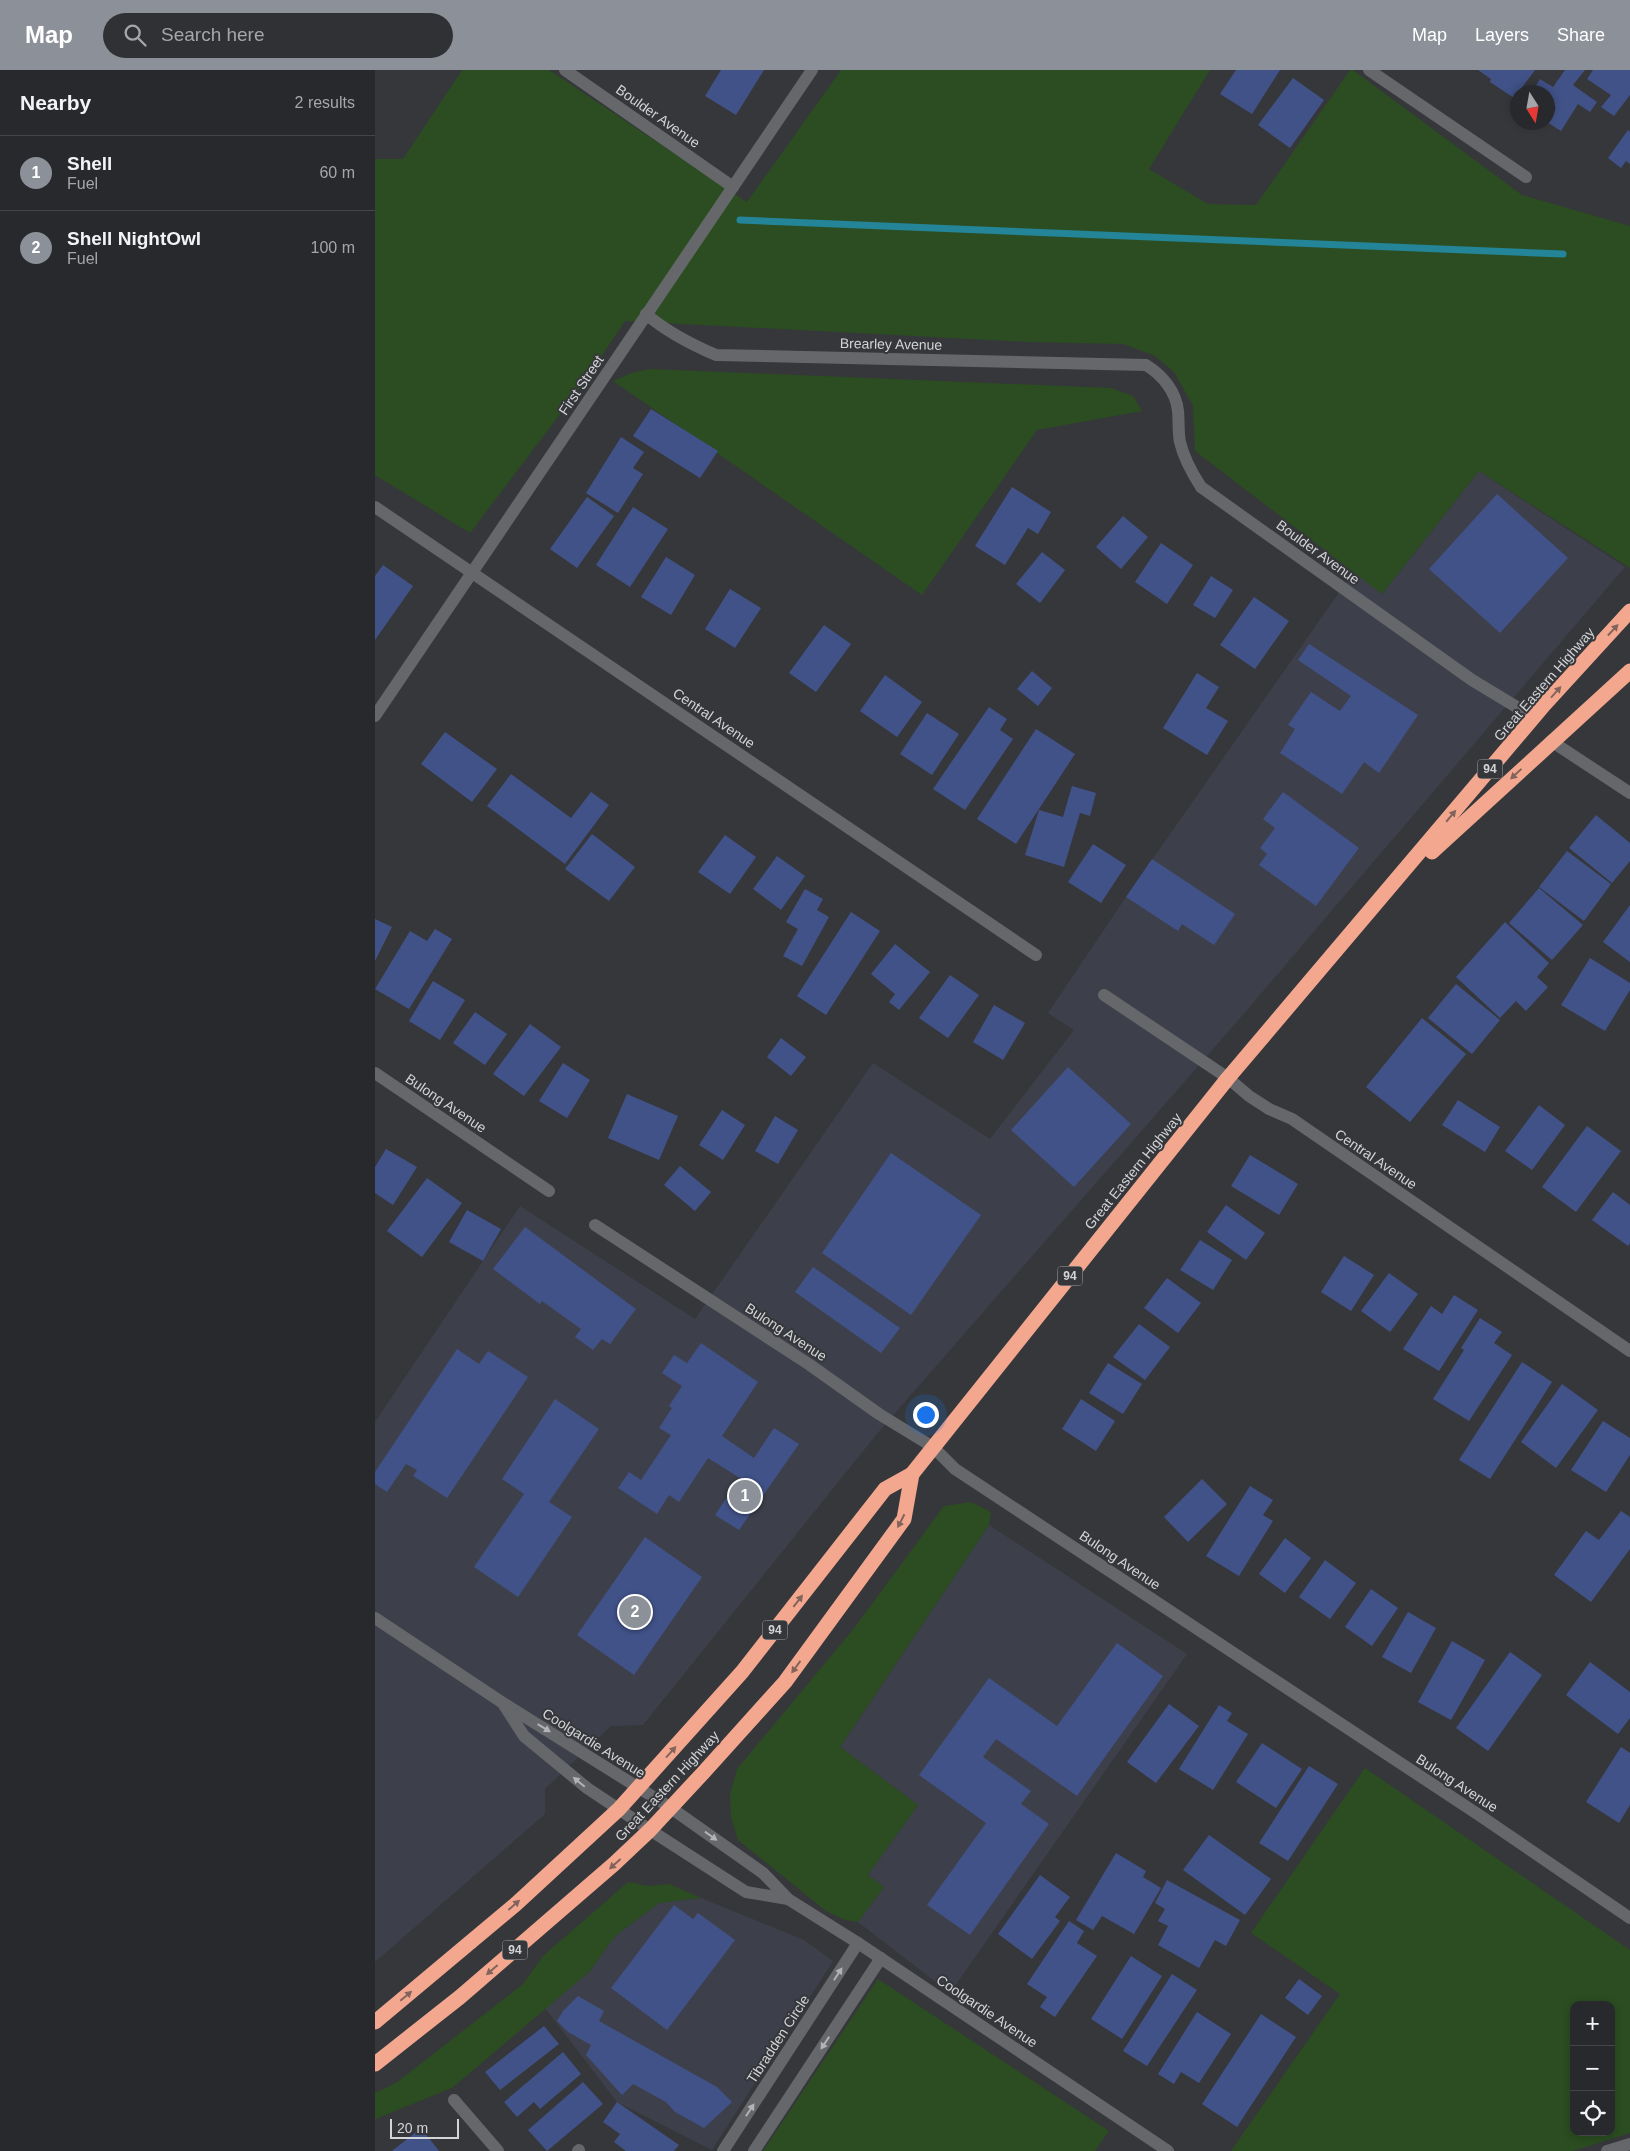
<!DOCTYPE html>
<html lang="en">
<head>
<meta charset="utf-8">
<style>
	:root { --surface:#28292c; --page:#303134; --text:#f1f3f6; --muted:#a5a6a9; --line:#444548; --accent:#8c9099 }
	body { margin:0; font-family:Helvetica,sans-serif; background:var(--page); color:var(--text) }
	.controls { position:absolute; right:15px; bottom:15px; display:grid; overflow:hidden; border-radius:10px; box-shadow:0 2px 8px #0003 }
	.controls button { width:45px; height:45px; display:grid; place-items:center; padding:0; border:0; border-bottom:1px solid var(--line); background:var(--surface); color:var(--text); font:25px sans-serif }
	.compass { position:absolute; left:1135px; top:15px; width:45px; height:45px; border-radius:50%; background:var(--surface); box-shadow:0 2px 8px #0003; rotate:169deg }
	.scale { position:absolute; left:15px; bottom:12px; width:69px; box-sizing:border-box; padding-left:5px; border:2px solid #d3d4d7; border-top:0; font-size:14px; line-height:18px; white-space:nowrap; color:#d3d4d7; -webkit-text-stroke:4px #36373b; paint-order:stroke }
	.you { position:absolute; left:550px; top:1344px; width:18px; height:18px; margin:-12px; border:4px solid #fff; border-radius:50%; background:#1a73e8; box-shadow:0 0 0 8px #1a73e833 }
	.badge { display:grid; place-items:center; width:32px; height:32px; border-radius:50%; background:var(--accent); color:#fff; font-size:16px; font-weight:700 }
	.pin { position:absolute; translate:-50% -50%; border:2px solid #fff; box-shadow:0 1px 5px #0006 }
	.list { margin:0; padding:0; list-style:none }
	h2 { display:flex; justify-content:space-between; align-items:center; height:65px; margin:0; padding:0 20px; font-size:21px }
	h2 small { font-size:16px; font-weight:400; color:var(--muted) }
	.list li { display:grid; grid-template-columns:32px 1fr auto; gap:15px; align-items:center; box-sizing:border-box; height:75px; padding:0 20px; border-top:1px solid var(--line) }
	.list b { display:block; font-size:19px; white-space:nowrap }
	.list p { margin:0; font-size:16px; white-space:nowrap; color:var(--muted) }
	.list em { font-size:16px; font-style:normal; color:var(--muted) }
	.icon { flex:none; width:28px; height:28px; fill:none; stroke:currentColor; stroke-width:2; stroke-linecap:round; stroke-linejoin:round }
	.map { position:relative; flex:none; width:1255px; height:2081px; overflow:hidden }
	header { display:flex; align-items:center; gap:30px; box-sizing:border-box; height:70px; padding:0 25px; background:var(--accent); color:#fff }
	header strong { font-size:24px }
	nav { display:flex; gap:28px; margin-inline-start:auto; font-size:18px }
	.search { width:350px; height:45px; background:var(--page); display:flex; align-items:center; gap:12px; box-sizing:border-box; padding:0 18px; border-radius:28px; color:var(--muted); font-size:19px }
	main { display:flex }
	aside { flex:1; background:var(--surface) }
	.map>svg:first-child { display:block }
	.built { fill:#3d404a }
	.green { fill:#2b4d21; fill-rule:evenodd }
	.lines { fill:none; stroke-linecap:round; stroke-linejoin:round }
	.stream { stroke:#248498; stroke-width:7 }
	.building { fill:#415288 }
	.street { stroke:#66676b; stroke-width:12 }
	.secondary { stroke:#66676b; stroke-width:12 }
	.highway { stroke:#f3a78e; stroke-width:15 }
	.oneway { fill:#82645c }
	.oneway2 { fill:#b2b3b7 }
	.labels { text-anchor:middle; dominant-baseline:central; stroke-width:4; stroke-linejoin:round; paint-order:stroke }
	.shield { fill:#36373b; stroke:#a4a5a8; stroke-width:1 }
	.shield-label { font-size:12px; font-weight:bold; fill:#d3d4d7 }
	.street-label { font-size:14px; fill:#d3d4d7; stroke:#36373b }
</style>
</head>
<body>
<header>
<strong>Map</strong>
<div class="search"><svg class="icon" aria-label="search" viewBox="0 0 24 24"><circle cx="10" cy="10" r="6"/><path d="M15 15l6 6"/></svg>Search here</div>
<nav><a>Map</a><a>Layers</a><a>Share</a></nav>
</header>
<main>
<aside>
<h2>Nearby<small>2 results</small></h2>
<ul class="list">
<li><span class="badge">1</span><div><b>Shell</b><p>Fuel</p></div><em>60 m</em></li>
<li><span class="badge">2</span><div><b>Shell NightOwl</b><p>Fuel</p></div><em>100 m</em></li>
</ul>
</aside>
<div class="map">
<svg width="1255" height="2081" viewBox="0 0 1255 2081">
	<rect width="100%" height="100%" fill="#36373b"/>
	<g class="built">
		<polygon points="1104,401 1250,497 872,940 501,1365 268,1655 236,1656 170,1719 170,1744 0,1892 0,1352 145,1136 320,1249 498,993 615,1069 699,960 673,943 751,827 979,501 1008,523"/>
		<polygon points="614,1455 812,1584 575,1923 483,1852 509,1817 493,1805 543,1735 465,1677"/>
		<polygon points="326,1828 429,1870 458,1891 337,2080 242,2032 170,1938 214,1902 240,1866 284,1833"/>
	</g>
	<g class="green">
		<polygon points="87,0 174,0 372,132 466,0 835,0 774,99 833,134 881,135 975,0 978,0 1147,125 1255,156 1255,498 1104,401 1007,524 820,381 818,336 799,302 780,286 748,274 655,272 250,251 207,315 95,463 0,405 0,89 28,89"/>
		<polygon points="275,299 736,318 758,326 767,341 662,360 547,525 238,311 256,303"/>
		<polygon points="596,1432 616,1442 614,1455 465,1677 543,1735 493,1805 509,1817 483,1852 470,1850 451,1841 363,1770 356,1747 355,1724 362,1699 480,1557 569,1436"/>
		<path d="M 990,1698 L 1255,1880 L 1255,2063 L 1198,2081 L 856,2081 L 965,1924 L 876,1863 ZM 1199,1935 L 1236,1935 L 1236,2062 L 1199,2062 Z"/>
		<polygon points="253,1812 274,1816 294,1814 326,1828 284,1833 240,1866 214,1902 77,2018 0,2049 0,2023 21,2013 148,1914 168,1886"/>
		<polygon points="503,1909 734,2061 720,2081 388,2081"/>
	</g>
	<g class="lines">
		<polyline class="stream" points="365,150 1188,184"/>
	</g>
	<g class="building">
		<polygon points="346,0 389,0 361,45 330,26"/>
		<polygon points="861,0 905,0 877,44 845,24"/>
		<polygon points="1103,0 1160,0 1139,28 1115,12 1116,9"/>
		<polygon points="1190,0 1210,0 1198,15 1222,32 1215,42 1203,34 1186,61 1172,52 1181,38 1172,32 1172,22 1157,22 1165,9 1178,17"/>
		<polygon points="1218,0 1255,0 1255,25 1239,46 1226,37 1236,25 1212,9"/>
		<polygon points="918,8 949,30 915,78 883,55"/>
		<polygon points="1253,60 1255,62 1255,94 1251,91 1246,98 1233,88"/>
		<polygon points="276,339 343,381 325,408 258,366"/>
		<polygon points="246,367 269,382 258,398 268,404 243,443 211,423"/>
		<polygon points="637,417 676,442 663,464 653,458 630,495 600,476"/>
		<polygon points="1122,424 1193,488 1125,563 1054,499"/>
		<polygon points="212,427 239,446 202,498 175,479"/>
		<polygon points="258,437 293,459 255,517 221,495"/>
		<polygon points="748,446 773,467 746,499 721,477"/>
		<polygon points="786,473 818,495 792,534 760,512"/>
		<polygon points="667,482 690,500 665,533 641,514"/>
		<polygon points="291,487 320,505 296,545 266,527"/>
		<polygon points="8,495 38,516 0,570 0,506"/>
		<polygon points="836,506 858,520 840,548 818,535"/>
		<polygon points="355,519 386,538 360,578 330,559"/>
		<polygon points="879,527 914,551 880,599 845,575"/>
		<polygon points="449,555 476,574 441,622 414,603"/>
		<polygon points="934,574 1043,645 1004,703 989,692 967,724 905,683 920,659 913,655 936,622 965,641 976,626 923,590"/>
		<polygon points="657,601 677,618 663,636 642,619"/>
		<polygon points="822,603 844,617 831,638 853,651 832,685 788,658"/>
		<polygon points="510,605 547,632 522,667 485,641"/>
		<polygon points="614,637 632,649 625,660 638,669 590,740 558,719"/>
		<polygon points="552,643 584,664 557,705 525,684"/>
		<polygon points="661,659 700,684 641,774 602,749"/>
		<polygon points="70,662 122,699 97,732 46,694"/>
		<polygon points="136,704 196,748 216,722 234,735 190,794 112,736"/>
		<polygon points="697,716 721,723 715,746 705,743 689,797 650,785 664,740 688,747"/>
		<polygon points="908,722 984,778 941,836 884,795 892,784 885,778 900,758 888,749"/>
		<polygon points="1221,745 1255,773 1255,791 1237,813 1194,778"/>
		<polygon points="217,764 260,797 234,831 190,799"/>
		<polygon points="350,765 381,787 355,824 323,802"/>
		<polygon points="718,774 751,795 726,833 693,812"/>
		<polygon points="1192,781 1236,814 1209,851 1164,817"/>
		<polygon points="402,786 430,806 406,840 378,819"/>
		<polygon points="777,789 860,844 839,875 807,854 803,861 751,827"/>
		<polygon points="1164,818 1208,855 1177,890 1134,853"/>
		<polygon points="430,819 448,829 442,840 454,847 427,896 408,886 423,859 411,852"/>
		<polygon points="1255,835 1255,892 1228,872"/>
		<polygon points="476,842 505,861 451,945 422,926"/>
		<polygon points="0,849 17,857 0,891"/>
		<polygon points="1130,852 1174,893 1162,907 1173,917 1151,941 1141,931 1125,948 1081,907"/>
		<polygon points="60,859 77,869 34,939 0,919 35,861 52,871"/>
		<polygon points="520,874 555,902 524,940 514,932 520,924 496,904"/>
		<polygon points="1215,888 1255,913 1255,920 1230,961 1186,935"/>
		<polygon points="575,905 604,925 573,968 544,948"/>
		<polygon points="58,911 90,930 65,970 34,951"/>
		<polygon points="1081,914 1125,950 1097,984 1053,948"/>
		<polygon points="619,935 650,953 628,990 598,972"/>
		<polygon points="100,942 132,964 110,995 78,973"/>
		<polygon points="1047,948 1091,984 1035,1052 991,1017"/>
		<polygon points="155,954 186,977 149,1026 118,1004"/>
		<polygon points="406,968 431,987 416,1006 392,987"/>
		<polygon points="188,993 215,1010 192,1048 164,1031"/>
		<polygon points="693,997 756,1054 699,1117 636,1060"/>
		<polygon points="252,1024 303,1046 284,1090 233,1068"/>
		<polygon points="1083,1030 1125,1057 1110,1082 1067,1055"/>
		<polygon points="1164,1035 1190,1055 1157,1100 1130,1081"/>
		<polygon points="347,1040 370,1055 348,1090 324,1075"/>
		<polygon points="400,1046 423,1060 403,1094 380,1081"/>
		<polygon points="1212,1056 1246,1081 1201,1142 1167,1117"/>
		<polygon points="11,1079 42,1097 18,1135 0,1123 0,1097"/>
		<polygon points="516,1083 606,1145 536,1245 447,1183"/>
		<polygon points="875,1085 923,1114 904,1145 856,1116"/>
		<polygon points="305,1096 336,1122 320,1141 289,1115"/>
		<polygon points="52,1108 87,1133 47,1187 12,1161"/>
		<polygon points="1238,1122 1255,1135 1255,1173 1253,1176 1217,1150"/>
		<polygon points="851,1135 890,1163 871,1190 832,1162"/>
		<polygon points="92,1140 126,1159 108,1191 74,1172"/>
		<polygon points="150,1157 261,1239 235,1274 227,1269 218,1280 200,1267 206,1259 167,1231 165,1234 118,1199"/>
		<polygon points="825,1170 857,1190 838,1220 805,1200"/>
		<polygon points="969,1186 999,1205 976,1241 946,1222"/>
		<polygon points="438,1197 525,1258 506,1283 420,1222"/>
		<polygon points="1014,1203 1043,1224 1015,1262 986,1241"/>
		<polygon points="792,1208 826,1233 803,1263 769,1238"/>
		<polygon points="1079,1225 1103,1240 1064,1301 1028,1279 1056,1236 1067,1244"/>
		<polygon points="1105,1248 1127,1262 1119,1273 1137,1285 1094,1351 1058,1329 1089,1280 1086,1278"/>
		<polygon points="764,1254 795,1277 770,1310 738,1287"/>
		<polygon points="326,1273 383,1312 347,1366 379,1388 399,1358 424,1374 364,1460 340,1445 365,1408 333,1388 304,1432 294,1425 282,1444 243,1418 254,1402 266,1410 296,1365 284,1358 297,1338 294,1336 307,1316 287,1303 299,1285 312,1293"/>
		<polygon points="82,1279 104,1294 113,1281 153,1307 72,1428 38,1406 42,1400 31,1394 12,1422 0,1414 0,1402"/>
		<polygon points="1147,1292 1177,1312 1115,1409 1084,1390"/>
		<polygon points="733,1293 767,1314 748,1344 714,1323"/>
		<polygon points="1187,1314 1223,1340 1181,1398 1146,1372"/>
		<polygon points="180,1329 224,1359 174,1432 197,1447 143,1527 99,1497 149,1424 127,1409"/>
		<polygon points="706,1329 740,1351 721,1381 687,1359"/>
		<polygon points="1228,1351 1255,1368 1255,1385 1231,1422 1196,1400"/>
		<polygon points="827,1409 852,1434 813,1472 789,1447"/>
		<polygon points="875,1416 898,1430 888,1445 898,1451 864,1506 831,1486"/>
		<polygon points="1246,1441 1255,1447 1255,1479 1216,1532 1179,1505 1211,1461 1224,1470"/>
		<polygon points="270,1467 327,1507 259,1605 202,1565"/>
		<polygon points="910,1468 936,1488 910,1523 884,1504"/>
		<polygon points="950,1490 981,1513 955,1549 924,1527"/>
		<polygon points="996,1519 1023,1538 997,1576 970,1557"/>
		<polygon points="1033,1542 1061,1558 1036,1603 1007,1587"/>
		<polygon points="1077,1571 1110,1590 1076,1650 1043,1632"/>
		<polygon points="742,1573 788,1606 702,1726 621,1669 608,1687 656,1721 646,1734 674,1754 595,1865 552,1835 611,1753 544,1705 614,1608 682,1656"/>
		<polygon points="1135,1582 1167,1605 1113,1681 1081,1658"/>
		<polygon points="1215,1592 1255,1622 1255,1648 1243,1664 1191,1625"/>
		<polygon points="794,1634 824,1656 781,1713 752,1692"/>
		<polygon points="844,1635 857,1643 852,1651 873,1664 838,1720 804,1699"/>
		<polygon points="887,1673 927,1699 901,1738 861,1712"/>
		<polygon points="1246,1677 1255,1683 1255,1735 1244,1753 1211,1732"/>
		<polygon points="934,1696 963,1714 913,1791 884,1773"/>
		<polygon points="834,1765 896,1809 870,1845 808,1800"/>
		<polygon points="741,1783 771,1801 768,1807 786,1818 759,1864 727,1846 718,1860 701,1850"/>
		<polygon points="665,1805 695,1827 680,1847 685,1851 657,1889 623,1864"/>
		<polygon points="792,1810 865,1850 851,1876 840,1870 824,1898 783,1875 793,1856 783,1851 790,1839 780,1833"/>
		<polygon points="299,1835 318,1849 323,1843 360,1870 292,1960 236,1918"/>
		<polygon points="694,1851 709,1861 702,1873 722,1886 680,1947 665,1937 672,1927 652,1914"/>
		<polygon points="756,1886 787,1906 747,1969 716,1949"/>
		<polygon points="797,1904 822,1920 772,1996 748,1981"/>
		<polygon points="924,1909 947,1926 933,1945 910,1928"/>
		<polygon points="203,1926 229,1941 224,1951 342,2017 357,2032 329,2058 300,2042 291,2032 258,2014 247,2025 211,1985 216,1975 193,1962 182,1951 188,1941"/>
		<polygon points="822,1942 856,1964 824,2013 806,2002 799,2014 783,2004"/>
		<polygon points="886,1944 921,1967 862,2057 827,2034"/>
		<polygon points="169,1956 184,1974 125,2020 110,2002"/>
		<polygon points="188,1982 206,2004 165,2039 159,2032 142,2047 129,2032"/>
		<polygon points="208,2012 228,2034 172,2081 153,2060"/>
		<polygon points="242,2032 304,2075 299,2081 251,2081 239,2072 245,2064 228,2052"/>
		<polygon points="46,2058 64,2081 17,2081"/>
	</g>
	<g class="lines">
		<g class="street">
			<polyline points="190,0 358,117"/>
			<polyline points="994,0 1151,107"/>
			<path d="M 271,244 C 292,262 315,274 341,285 L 771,295 C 787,305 801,321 803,341 C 804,351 803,362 805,372 C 809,389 817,403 826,417 L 1097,610 L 1140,636 L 1155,652"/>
			<polyline points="0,437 661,885"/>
			<polyline points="1176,671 1255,723"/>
			<polyline points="729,925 853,1008 874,1026 894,1039 917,1049 1255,1281"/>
			<polyline points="0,1003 174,1121"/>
			<polyline points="220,1155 435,1295 504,1344 558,1377 580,1399 1104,1745 1255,1848"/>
			<polyline points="296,1738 388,1803 413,1829 483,1873 793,2081"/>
			<polyline points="275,1760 371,1822 413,1829"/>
			<polyline points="79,2030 123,2081"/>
			<polyline points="203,2081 204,2080"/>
			<polyline points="348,2081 483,1873"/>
			<polyline points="379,2081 506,1888"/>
			<polyline points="1232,2081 1255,2074"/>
		</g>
		<g class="secondary">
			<polyline points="0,646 437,0"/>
			<polyline points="0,1548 128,1633 296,1738"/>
			<polyline points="129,1635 149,1666 212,1718 275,1760"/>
		</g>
		<g class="highway">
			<polyline points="1057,782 1255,601"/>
			<polyline points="0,1952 141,1834 244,1739 367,1602 510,1419 537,1404 853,1008 1169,635 1255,541"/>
			<polyline points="0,1994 85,1927 239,1794 275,1760 328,1703 410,1612 529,1449 537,1404"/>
		</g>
	</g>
	<defs><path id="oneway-solid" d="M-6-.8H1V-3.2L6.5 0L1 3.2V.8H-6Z" transform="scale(1.25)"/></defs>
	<g class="oneway">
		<use href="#oneway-solid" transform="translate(1238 560) rotate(-47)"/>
		<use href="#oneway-solid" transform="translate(1181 622) rotate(-48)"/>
		<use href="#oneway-solid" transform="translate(1141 704) rotate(137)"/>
		<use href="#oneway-solid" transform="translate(1076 746) rotate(-50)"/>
		<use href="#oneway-solid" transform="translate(526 1451) rotate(117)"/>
		<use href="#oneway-solid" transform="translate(423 1531) rotate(-52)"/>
		<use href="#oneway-solid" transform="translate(421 1597) rotate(126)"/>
		<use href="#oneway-solid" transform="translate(296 1682) rotate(-48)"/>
		<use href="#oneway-solid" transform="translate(240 1794) rotate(138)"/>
		<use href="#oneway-solid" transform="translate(139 1835) rotate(-41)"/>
		<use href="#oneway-solid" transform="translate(117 1900) rotate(139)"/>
		<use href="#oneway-solid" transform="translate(31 1926) rotate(-40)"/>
	</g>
	<g class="oneway2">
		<use href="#oneway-solid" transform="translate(169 1658) rotate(31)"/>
		<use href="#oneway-solid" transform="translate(204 1712) rotate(-140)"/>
		<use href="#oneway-solid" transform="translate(336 1766) rotate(36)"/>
		<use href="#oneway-solid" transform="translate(463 1904) rotate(-57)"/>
		<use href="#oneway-solid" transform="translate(450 1973) rotate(124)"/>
		<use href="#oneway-solid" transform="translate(375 2040) rotate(-57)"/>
	</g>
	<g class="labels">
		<g class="shield">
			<rect x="1102.5" y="689.5" width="25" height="19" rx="4"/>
			<rect x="682.5" y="1196.5" width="25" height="19" rx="4"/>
			<rect x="387.5" y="1550.5" width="25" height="19" rx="4"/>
			<rect x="127.5" y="1870.5" width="25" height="19" rx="4"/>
		</g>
		<g class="shield-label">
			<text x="1115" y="699">94</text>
			<text x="695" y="1206">94</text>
			<text x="400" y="1560">94</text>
			<text x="140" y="1880">94</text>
		</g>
		<g class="street-label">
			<text transform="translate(283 46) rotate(35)">Boulder Avenue</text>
			<text transform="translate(516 274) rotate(1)">Brearley Avenue</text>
			<text transform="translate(206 315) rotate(-56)">First Street</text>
			<text transform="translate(943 482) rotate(36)">Boulder Avenue</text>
			<text transform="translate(1169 614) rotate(-49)">Great Eastern Highway</text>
			<text transform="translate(339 648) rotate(34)">Central Avenue</text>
			<text transform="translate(71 1033) rotate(34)">Bulong Avenue</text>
			<text transform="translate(1001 1089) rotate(34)">Central Avenue</text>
			<text transform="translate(758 1101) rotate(-51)">Great Eastern Highway</text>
			<text transform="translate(411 1262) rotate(33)">Bulong Avenue</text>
			<text transform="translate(745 1490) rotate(34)">Bulong Avenue</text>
			<text transform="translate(219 1673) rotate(32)">Coolgardie Avenue</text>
			<text transform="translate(1082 1713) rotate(33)">Bulong Avenue</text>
			<text transform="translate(292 1716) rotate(-47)">Great Eastern Highway</text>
			<text transform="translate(612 1941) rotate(34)">Coolgardie Avenue</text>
			<text transform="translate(403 1969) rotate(-57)">Tibradden Circle</text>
		</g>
	</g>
</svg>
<div class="controls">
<button>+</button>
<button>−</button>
<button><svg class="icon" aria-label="locate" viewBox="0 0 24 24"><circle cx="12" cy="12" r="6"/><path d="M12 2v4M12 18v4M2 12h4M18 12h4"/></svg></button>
</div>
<svg class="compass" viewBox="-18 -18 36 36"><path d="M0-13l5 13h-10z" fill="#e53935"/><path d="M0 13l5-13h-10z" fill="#a5a6a9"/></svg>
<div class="scale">20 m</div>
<div class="you"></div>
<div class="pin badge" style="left:370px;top:1426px">1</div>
<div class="pin badge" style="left:260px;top:1542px">2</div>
</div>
</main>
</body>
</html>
